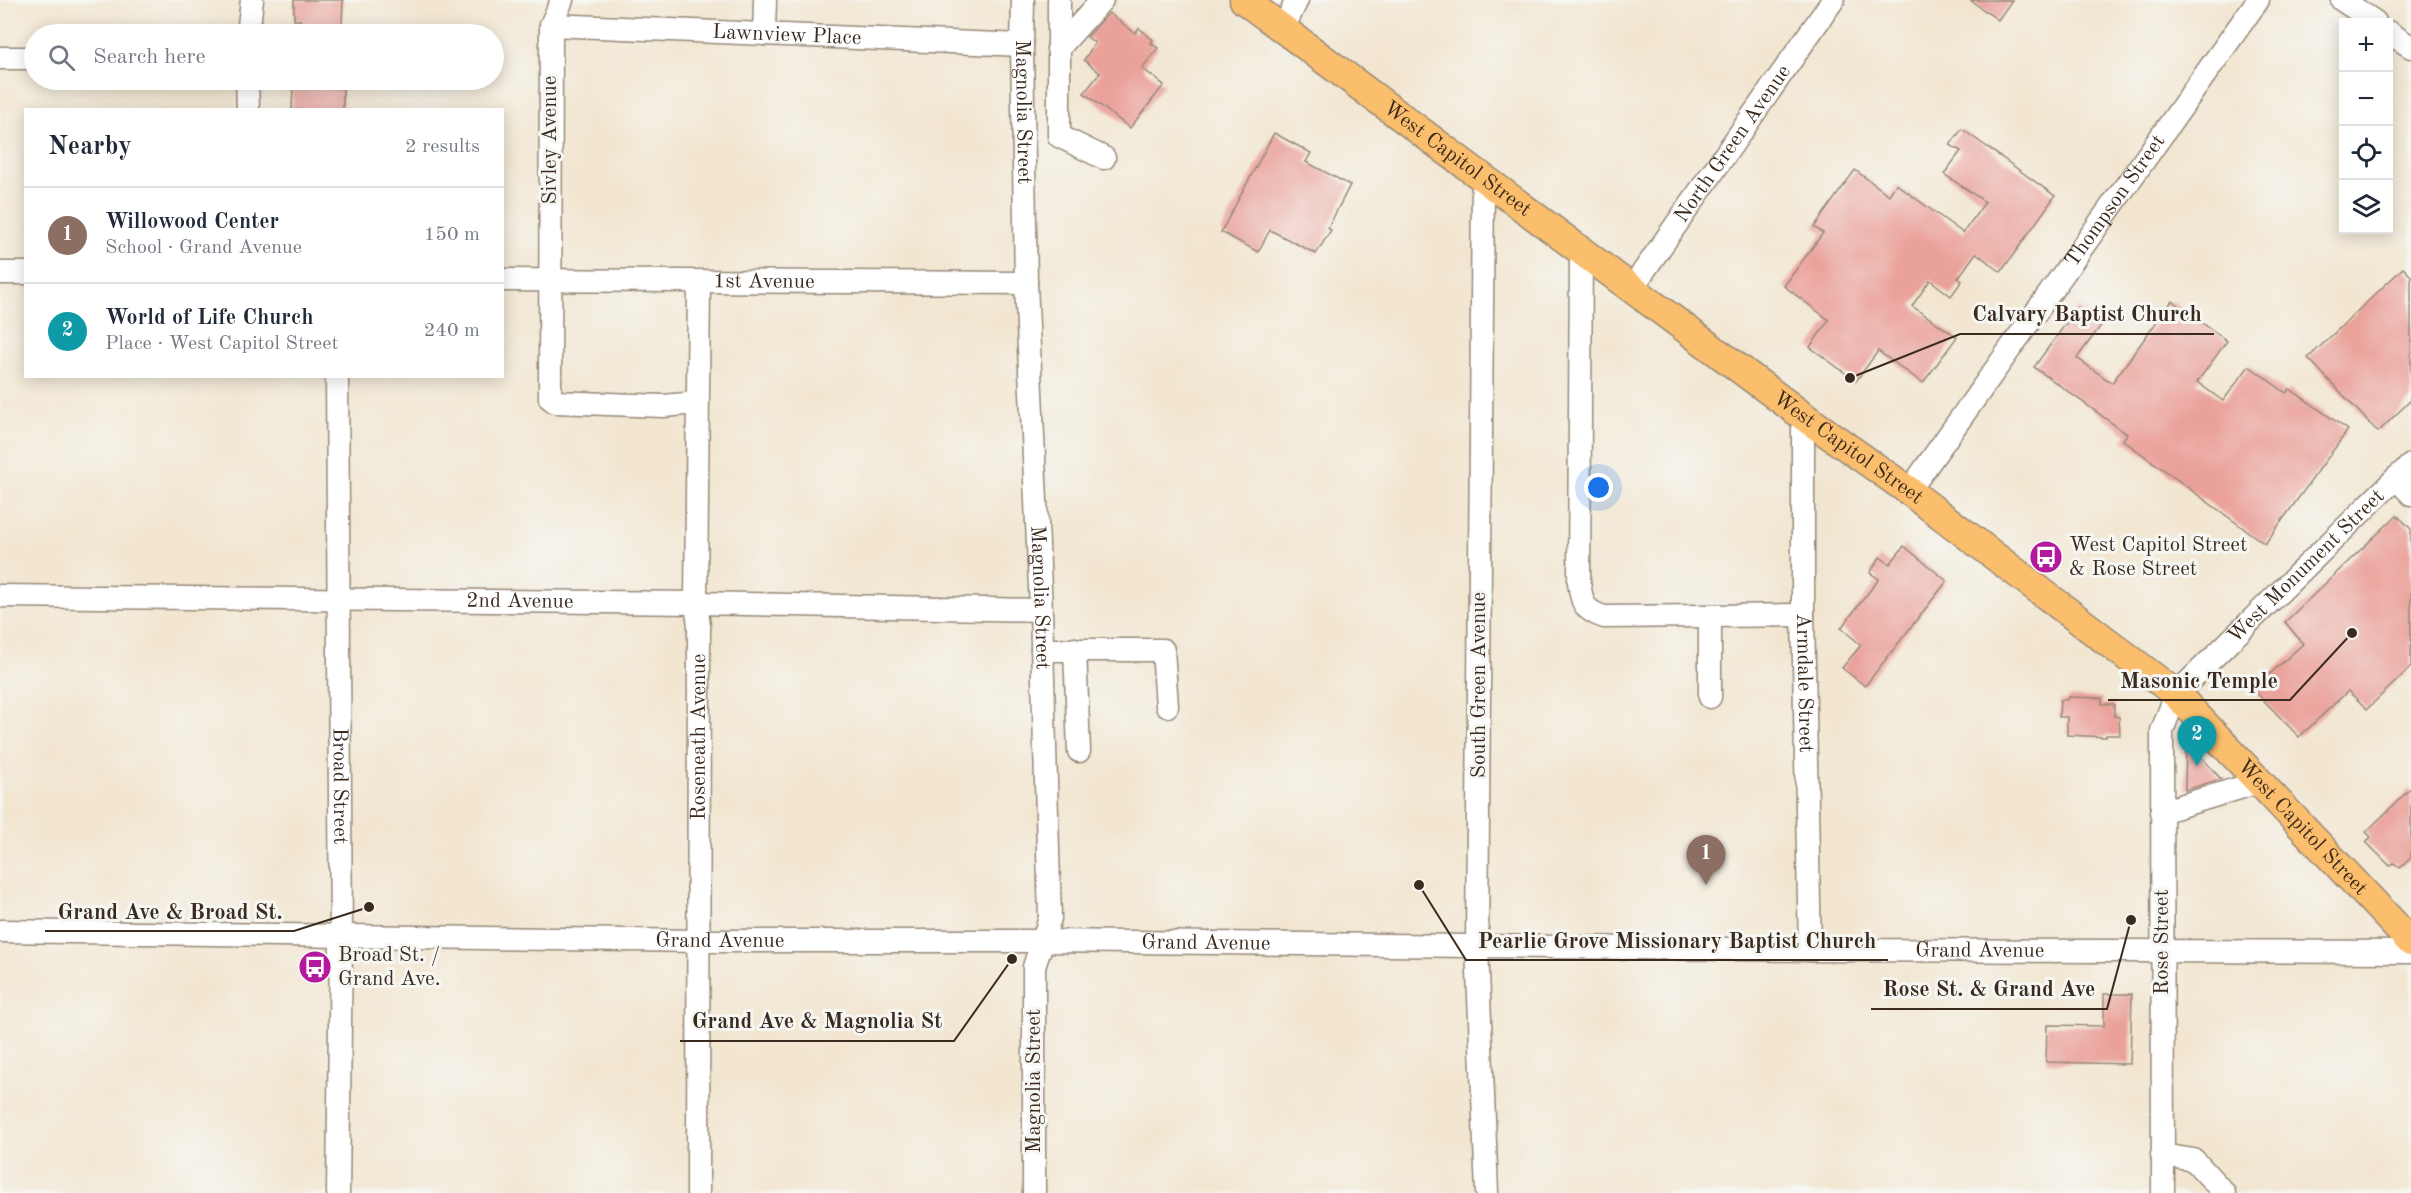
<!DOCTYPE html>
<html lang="en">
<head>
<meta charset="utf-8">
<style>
	:root { --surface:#fff; --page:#f2f2f3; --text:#1f2937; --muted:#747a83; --line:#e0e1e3; --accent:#b5179e }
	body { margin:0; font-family:"Old Standard TT",serif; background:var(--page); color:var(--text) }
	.controls { position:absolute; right:18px; top:18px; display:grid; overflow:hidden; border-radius:0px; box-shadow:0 3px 15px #0003 }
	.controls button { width:54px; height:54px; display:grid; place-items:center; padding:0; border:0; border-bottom:2px solid var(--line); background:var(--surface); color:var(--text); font:30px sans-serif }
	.you { position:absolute; left:1599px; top:488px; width:21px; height:21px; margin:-15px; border:4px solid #fff; border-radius:50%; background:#1a73e8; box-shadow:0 0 0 9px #1a73e833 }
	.badge { display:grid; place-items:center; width:39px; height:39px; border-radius:50%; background:var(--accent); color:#fff; font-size:20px; font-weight:700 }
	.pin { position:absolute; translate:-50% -50px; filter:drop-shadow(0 2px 3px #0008) }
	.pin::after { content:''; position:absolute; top:32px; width:21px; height:18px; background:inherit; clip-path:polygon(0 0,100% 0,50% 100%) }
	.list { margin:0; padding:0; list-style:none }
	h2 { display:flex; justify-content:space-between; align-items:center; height:78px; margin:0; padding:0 24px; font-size:26px }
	h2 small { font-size:20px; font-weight:400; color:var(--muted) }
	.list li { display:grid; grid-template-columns:39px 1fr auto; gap:18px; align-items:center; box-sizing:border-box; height:96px; padding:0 24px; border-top:2px solid var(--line) }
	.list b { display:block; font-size:22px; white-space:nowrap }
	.list p { margin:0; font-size:20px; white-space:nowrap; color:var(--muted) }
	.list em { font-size:20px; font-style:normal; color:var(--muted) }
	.icon { flex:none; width:33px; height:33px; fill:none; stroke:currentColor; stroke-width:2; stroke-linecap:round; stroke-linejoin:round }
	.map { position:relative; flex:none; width:2411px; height:1193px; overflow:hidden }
	.search { position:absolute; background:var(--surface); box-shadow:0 3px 15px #0003; left:24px; top:24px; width:480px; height:66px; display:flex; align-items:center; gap:15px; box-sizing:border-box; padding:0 21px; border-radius:33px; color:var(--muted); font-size:22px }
	.panel { position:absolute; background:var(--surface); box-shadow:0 3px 15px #0003; left:24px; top:108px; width:480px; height:270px; border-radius:0px }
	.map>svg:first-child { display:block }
	.building { fill:#eaa19a }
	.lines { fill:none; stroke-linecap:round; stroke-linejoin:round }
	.minor-casing { stroke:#968878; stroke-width:25 }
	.major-casing { stroke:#968878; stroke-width:31 }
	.minor { stroke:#fff; stroke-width:22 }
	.major { stroke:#fabe6d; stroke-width:28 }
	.labels { text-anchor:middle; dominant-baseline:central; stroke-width:6; stroke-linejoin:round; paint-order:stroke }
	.street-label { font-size:21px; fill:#3b2a1e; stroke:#f6f6f2 }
	.poi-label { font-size:21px; fill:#3b2a1e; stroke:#f6f6f2; text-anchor:start }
	.leader { fill:none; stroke:#3b2a1e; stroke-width:2 }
	.callout-dot { fill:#3b2a1e; stroke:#f6f6f2; stroke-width:2 }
	.callout-label { font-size:22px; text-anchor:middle; font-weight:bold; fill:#3b2a1e; stroke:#f6f6f2; stroke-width:6; stroke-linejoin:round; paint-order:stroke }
</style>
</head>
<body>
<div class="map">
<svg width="2411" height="1193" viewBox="0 0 2411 1193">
	<rect width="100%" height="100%" fill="#f6f6f2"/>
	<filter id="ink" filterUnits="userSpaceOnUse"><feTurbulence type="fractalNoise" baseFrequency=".0167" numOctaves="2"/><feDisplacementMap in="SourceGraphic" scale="12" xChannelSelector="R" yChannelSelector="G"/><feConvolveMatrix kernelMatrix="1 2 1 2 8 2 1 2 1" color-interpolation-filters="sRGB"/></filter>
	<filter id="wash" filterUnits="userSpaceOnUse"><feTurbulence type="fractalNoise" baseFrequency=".008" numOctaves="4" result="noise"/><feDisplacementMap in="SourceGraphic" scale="24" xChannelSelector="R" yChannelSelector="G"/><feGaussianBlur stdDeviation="1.35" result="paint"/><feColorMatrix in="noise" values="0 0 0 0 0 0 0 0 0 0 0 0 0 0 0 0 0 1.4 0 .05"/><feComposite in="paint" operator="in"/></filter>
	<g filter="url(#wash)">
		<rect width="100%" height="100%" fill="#f2e6d1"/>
		<g id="blocks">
			<g class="building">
				<polygon points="294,0 343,0 342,24 300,23 300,20 294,20"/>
				<polygon points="1970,0 2012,0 1998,20"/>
				<polygon points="1109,13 1135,33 1139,28 1153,40 1151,43 1158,48 1142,68 1164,85 1130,128 1084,93 1100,73 1084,60 1095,43 1087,37"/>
				<polygon points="293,86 332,86 333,88 343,88 343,110 292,110"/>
				<polygon points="1962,129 2055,196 2001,272 1976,253 1958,278 1962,281 1951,296 1930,280 1912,306 1957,337 1923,383 1878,351 1856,381 1810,347 1829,320 1784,286 1823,233 1814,227 1855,170 1889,195 1896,184 1963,233 1985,202 1944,174 1961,151 1950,145"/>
				<polygon points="1274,133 1311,153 1306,162 1350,185 1328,228 1331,230 1316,254 1270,230 1258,252 1221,232"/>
				<polygon points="2403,268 2411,276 2411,400 2378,432 2308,358"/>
				<polygon points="2172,301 2227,341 2197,382 2223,401 2249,366 2286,393 2290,389 2348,430 2265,544 2123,440 2127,434 2034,367 2078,307 2102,324 2077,358 2112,383"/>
				<polygon points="2397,515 2411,529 2411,667 2367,709 2348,691 2299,737 2253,689 2303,644 2285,622"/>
				<polygon points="1904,546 1947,581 1865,686 1842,668 1861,645 1841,628 1879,579 1870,573 1880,557 1890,564"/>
				<polygon points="2068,697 2102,698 2102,704 2114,704 2114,716 2119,717 2120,735 2106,735 2106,737 2067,735 2067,717 2059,717 2060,700 2067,700"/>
				<polygon points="2186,740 2221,779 2185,790"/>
				<polygon points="2411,788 2411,858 2400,868 2394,863 2390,866 2366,842 2371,837 2366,832"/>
				<polygon points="2104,994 2132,994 2130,1064 2046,1062 2047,1025 2104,1026"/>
			</g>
		</g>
	</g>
	<g filter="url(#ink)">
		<use href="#blocks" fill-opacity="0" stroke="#968878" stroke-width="1.5"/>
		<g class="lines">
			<defs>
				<g id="minor">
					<polyline points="562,0 551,25 550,398 555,402 663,406 697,403"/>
					<path id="s1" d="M 1023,0 L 1022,45 L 1026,283 L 1041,610 L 1050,918 L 1034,967 L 1034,1193"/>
					<polyline points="1059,0 1059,136 1104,158"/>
					<polyline points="2342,0 2375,22"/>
					<path id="s2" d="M 551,25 L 1022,45"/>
					<polyline points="1283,29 1297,0"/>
					<polyline points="2388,32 2411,47"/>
					<polyline points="248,34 252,0"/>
					<polyline points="764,34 765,0"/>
					<polyline points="1058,49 1102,0"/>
					<polyline points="0,58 34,58"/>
					<polyline points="247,80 248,110"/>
					<polyline points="1483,177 1477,947 1487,1193"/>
					<path d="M 1581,250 L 1579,582 C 1582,603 1583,610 1604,617 L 1803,615"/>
					<polyline points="0,273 26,273"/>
					<path id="s3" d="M 502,280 L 1026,283"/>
					<path id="s4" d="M 1632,288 L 1833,0"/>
					<path id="s5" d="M 337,376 L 341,937 L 338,1193"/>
					<path id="s6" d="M 1803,416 L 1803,615 L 1810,950"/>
					<polyline points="2396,478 2411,494"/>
					<path id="s7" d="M 1909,491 L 2258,0"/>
					<path id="s8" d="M 0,596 L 696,603 L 1041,610"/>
					<polyline points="1710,616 1710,697"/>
					<polyline points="1075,649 1079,751"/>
					<polyline points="1042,650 1163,650 1167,706"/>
					<polyline points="2161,812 2259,782"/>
					<path id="s9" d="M 0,931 L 700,941 L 1044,941 L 1810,950 L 2411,952"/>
					<polyline points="2162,1155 2194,1160 2224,1193"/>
					<path id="s10" d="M 698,1193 L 699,626 L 696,603 L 699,282"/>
					<path id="s11" d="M 2163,1193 L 2162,731 L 2176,694 L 2396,478 L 2411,465"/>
				</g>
				<g id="major">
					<path id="s12" d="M 1244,0 L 1803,416 L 1909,491 L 2176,694 L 2411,942"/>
				</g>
			</defs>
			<use href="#minor" class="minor-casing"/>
			<use href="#major" class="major-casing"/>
			<use href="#minor" class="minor"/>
			<use href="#major" class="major"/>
		</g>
	</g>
	<defs>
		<symbol id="bus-disc" viewBox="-11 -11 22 22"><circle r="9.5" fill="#b5179e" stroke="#f6f6f2"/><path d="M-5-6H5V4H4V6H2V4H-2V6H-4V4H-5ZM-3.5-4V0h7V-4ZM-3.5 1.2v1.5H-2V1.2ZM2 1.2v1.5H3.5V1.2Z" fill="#fff"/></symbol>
	</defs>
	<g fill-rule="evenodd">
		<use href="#bus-disc" x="2027" y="538" width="38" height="38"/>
		<use href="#bus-disc" x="296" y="948" width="38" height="38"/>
	</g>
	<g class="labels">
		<g class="street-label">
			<text stroke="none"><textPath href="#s2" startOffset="236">Lawnview Place</textPath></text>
			<text stroke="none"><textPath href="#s1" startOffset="112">Magnolia Street</textPath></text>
			<text transform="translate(550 140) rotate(-90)">Sivley Avenue</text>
			<text stroke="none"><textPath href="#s4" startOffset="176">North Green Avenue</textPath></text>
			<text stroke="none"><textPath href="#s12" startOffset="266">West Capitol Street</textPath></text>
			<text stroke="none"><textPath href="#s7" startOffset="356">Thompson Street</textPath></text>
			<text stroke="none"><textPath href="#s3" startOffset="262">1st Avenue</textPath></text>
			<text stroke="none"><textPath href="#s12" startOffset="752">West Capitol Street</textPath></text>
			<text stroke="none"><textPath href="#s11" startOffset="684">West Monument Street</textPath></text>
			<text stroke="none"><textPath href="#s1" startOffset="598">Magnolia Street</textPath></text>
			<text stroke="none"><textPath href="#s8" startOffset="520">2nd Avenue</textPath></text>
			<text stroke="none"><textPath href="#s6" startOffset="267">Armdale Street</textPath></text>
			<text transform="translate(1479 685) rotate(-90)">South Green Avenue</text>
			<text stroke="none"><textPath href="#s10" startOffset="456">Roseneath Avenue</textPath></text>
			<text stroke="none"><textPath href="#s5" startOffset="410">Broad Street</textPath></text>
			<text stroke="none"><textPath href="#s12" startOffset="1346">West Capitol Street</textPath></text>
			<text stroke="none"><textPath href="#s9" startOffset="720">Grand Avenue</textPath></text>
			<text transform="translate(2162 942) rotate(-90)">Rose Street</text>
			<text stroke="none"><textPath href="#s9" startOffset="1206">Grand Avenue</textPath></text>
			<text stroke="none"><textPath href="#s9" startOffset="1980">Grand Avenue</textPath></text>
			<text transform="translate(1034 1081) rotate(-90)">Magnolia Street</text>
		</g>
		<g class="poi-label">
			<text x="2069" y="545">West Capitol Street<tspan x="2069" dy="24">&amp; Rose Street</tspan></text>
			<text x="338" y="955">Broad St. /<tspan x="338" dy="24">Grand Ave.</tspan></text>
		</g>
	</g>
	<path class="leader" d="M1850 378L1960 334H2214M2352 633L2290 700H2108M369 907L294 931H45M1419 885L1466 960H1888M2131 920L2107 1009H1871M1012 959L954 1041H680"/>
	<g class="callout-dot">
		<circle cx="1850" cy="378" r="6"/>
		<circle cx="2352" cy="633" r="6"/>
		<circle cx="369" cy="907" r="6"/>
		<circle cx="1419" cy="885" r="6"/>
		<circle cx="2131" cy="920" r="6"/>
		<circle cx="1012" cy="959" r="6"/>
	</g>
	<g class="callout-label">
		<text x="2087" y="321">Calvary Baptist Church</text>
		<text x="2199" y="688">Masonic Temple</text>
		<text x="170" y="919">Grand Ave &amp; Broad St.</text>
		<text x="1677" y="948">Pearlie Grove Missionary Baptist Church</text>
		<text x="1989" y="996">Rose St. &amp; Grand Ave</text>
		<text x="817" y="1028">Grand Ave &amp; Magnolia St</text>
	</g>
</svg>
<div class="controls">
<button>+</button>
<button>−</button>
<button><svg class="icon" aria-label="locate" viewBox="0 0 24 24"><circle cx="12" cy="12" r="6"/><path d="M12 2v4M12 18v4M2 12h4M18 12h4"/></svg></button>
<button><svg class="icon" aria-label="layers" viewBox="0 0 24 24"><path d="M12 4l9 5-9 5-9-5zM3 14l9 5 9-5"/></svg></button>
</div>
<div class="you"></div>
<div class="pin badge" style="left:1706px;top:885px;background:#8d6e63">1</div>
<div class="pin badge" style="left:2197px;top:766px;background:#0f9aa8">2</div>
<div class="search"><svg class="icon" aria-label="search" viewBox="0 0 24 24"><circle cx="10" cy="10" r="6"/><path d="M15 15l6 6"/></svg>Search here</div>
<section class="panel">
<h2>Nearby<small>2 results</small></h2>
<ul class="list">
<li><span class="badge" style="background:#8d6e63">1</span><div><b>Willowood Center</b><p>School · Grand Avenue</p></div><em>150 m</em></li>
<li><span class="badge" style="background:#0f9aa8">2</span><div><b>World of Life Church</b><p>Place · West Capitol Street</p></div><em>240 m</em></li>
</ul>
</section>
</div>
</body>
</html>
